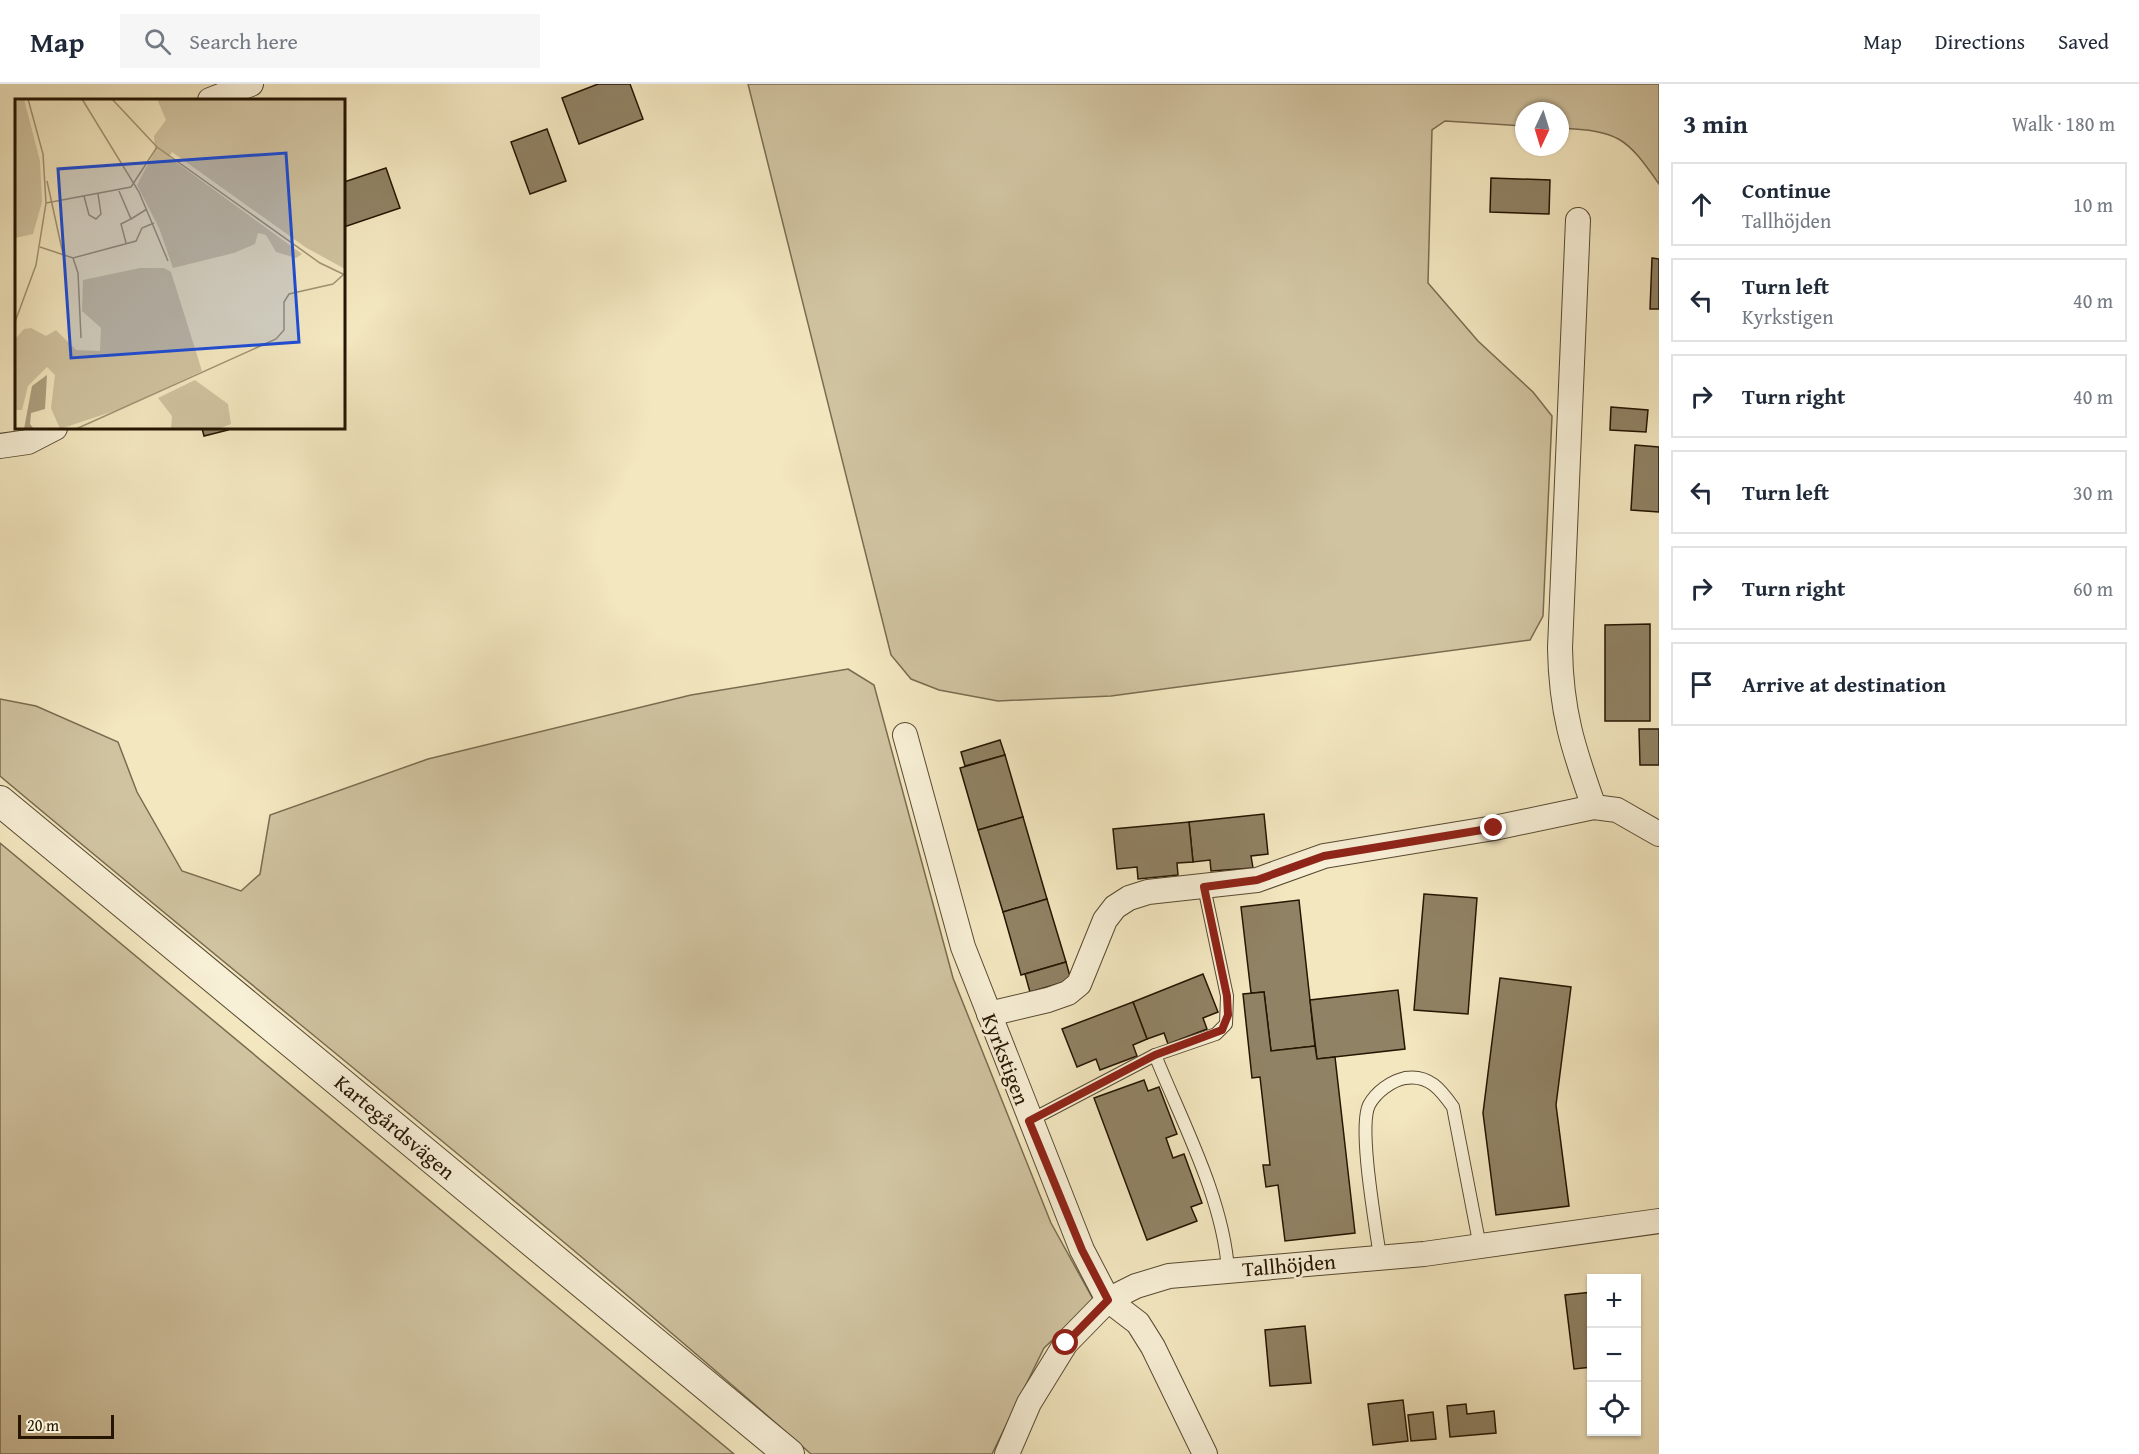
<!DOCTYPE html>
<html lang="en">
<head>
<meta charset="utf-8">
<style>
	:root { --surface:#fff; --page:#f6f6f7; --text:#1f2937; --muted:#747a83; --line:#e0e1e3 }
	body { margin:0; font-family:"Gentium Book Plus",serif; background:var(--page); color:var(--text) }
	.controls { position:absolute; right:18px; bottom:18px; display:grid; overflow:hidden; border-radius:0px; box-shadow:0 2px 4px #0004 }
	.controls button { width:54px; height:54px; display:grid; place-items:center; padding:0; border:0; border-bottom:2px solid var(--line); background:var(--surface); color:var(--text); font:30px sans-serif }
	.compass { position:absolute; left:1515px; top:18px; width:54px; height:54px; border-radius:50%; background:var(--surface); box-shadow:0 2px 4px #0004; rotate:184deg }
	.scale { position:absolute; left:18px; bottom:15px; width:96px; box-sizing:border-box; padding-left:6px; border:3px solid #251501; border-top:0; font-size:16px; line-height:21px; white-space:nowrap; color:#251501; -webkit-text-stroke:4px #f7efd6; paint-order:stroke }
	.stop { position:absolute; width:18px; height:18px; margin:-14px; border:4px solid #8f2418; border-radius:50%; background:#fff }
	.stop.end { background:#8f2418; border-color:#fff; box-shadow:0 2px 6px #0008 }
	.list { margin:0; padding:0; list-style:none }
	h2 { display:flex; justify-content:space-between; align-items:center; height:78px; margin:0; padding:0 24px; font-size:26px }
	h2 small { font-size:20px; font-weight:400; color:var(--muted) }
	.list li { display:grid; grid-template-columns:39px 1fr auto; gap:18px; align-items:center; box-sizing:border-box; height:84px; margin:0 12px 12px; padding:0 12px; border:2px solid var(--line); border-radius:0px }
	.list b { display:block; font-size:22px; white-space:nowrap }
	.list p { margin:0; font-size:20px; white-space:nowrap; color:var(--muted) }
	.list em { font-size:20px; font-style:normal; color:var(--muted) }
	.icon { flex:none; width:33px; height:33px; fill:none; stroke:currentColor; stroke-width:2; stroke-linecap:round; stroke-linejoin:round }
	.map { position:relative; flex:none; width:1659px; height:1370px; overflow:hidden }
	header { display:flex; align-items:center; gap:36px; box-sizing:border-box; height:84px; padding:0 30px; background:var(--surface); border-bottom:2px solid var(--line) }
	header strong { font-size:28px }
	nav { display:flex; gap:33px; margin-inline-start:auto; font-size:21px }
	.search { width:420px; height:54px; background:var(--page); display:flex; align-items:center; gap:15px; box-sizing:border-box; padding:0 21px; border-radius:0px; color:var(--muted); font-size:22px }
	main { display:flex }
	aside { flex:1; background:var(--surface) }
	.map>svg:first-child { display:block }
	.green { fill:#d0c3a0; stroke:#7a6c50; stroke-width:1.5 }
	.building { fill:#908264; stroke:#251501; stroke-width:1.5 }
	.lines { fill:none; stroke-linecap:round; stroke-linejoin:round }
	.service-casing { stroke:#584a31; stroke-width:14 }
	.minor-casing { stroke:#584a31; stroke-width:26 }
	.tertiary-casing { stroke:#584a31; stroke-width:32 }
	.service { stroke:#f7efd6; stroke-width:12 }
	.minor { stroke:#f7efd6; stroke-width:24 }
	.tertiary { stroke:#f7efd6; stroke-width:30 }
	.route { stroke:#8f2418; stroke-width:8 }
	.labels { text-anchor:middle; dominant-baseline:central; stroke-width:5; stroke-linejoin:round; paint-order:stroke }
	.street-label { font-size:21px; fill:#251501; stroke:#f7efd6 }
	.inset-road { fill:none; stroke:#a19374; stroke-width:1.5 }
	.view { fill:#1d4ed8; fill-opacity:0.15; stroke:#1d4ed8; stroke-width:3 }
	.inset-edge { fill:none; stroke:#251501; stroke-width:3 }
</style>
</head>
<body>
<header>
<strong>Map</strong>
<div class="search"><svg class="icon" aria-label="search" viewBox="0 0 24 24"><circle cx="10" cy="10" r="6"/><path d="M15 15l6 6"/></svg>Search here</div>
<nav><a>Map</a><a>Directions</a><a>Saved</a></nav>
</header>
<main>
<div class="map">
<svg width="1659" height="1370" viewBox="0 0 1659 1370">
	<rect width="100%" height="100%" fill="#f3e7c0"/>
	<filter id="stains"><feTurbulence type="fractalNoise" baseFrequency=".00333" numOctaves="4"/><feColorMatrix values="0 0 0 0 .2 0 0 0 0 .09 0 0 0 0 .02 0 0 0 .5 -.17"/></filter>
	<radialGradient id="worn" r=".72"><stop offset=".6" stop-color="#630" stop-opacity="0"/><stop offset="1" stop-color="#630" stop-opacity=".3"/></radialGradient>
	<g class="green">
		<path d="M 748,0 L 1659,0 L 1659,100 C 1626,53 1619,47 1560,44 L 1560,27 L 1524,27 L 1524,42 L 1445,37 L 1432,46 L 1428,199 L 1478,257 L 1533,308 L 1552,332 L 1543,532 L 1530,556 L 1111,612 L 998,617 L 939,606 L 911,595 L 891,571 Z"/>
		<path d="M 848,585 L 874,601 L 953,894 L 1051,1139 L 1094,1217 L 1044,1264 L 992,1370 L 811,1370 C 547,1137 270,919 0,692 L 0,615 L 36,622 L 118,658 L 137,708 L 182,787 L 241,807 L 260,790 L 270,731 L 428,675 L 691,611 Z"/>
		<polygon points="0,759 734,1370 0,1370"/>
	</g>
	<g class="building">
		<polygon points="598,0 630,0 643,35 579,60 562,14"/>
		<polygon points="547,45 566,97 530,110 511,58"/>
		<polygon points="386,84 400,124 344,143 344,98"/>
		<polygon points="1491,94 1550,96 1549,130 1490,128"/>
		<polygon points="1652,174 1659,175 1659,225 1650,225"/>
		<polygon points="1611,323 1648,326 1646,348 1610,346"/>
		<polygon points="202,344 227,344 228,346 204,352"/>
		<polygon points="1635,361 1659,363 1659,428 1631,426"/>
		<polygon points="1650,540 1650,637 1605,637 1605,541"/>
		<polygon points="1639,645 1659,645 1659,681 1640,681"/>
		<polygon points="1000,656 1005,671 965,682 961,668"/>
		<polygon points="1005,671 1023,733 978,746 960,684"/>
		<polygon points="1264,730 1268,770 1251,772 1253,784 1211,787 1210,776 1193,778 1189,738"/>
		<polygon points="1023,733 1047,815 1003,828 978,746"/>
		<polygon points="1189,738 1193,778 1177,779 1178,791 1138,795 1137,783 1117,785 1113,745"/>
		<polygon points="1424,810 1477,814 1468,930 1414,926"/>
		<polygon points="1047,815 1066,878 1021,891 1003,828"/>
		<polygon points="1299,816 1315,962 1271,967 1264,908 1251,909 1241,823"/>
		<polygon points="1066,878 1071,896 1030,908 1025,890"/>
		<polygon points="1203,890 1218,928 1203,934 1207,945 1168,960 1164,949 1147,955 1133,918"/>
		<polygon points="1500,894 1571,903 1556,1021 1569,1122 1496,1131 1483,1029"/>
		<polygon points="1398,906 1405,965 1317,975 1310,916"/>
		<polygon points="1264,908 1271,967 1315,962 1317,975 1335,973 1355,1149 1285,1157 1278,1101 1266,1103 1263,1081 1270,1081 1260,993 1252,994 1243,910"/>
		<polygon points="1133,918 1147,955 1133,961 1137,972 1100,986 1096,975 1077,983 1062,945"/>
		<polygon points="1144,996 1148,1007 1159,1003 1177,1050 1166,1054 1173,1074 1184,1070 1202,1119 1191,1123 1197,1137 1147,1156 1094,1014"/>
		<polygon points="1592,1208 1592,1283 1574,1285 1565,1211"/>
		<polygon points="1305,1242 1311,1299 1270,1302 1265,1246"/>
		<polygon points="1403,1316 1408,1357 1373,1361 1368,1320"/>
		<polygon points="1466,1320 1467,1330 1494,1327 1496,1349 1450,1353 1447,1322"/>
		<polygon points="1433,1328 1436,1355 1411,1357 1408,1331"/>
	</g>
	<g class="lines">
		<defs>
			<g id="service">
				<path d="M 1204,803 L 1227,912 L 1226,940 L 1216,950 L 1155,971 C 1182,1038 1223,1114 1228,1186"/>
				<polyline points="1029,1037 1155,971"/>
				<path d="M 1380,1173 C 1376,1143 1358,1044 1369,1021 C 1376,1008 1391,997 1405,994 C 1429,990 1441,1006 1453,1023 L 1480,1163"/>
			</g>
			<g id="minor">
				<polyline points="210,16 251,0"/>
				<path d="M 1578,136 L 1560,564 C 1561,628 1573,664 1594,723"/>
				<polyline points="0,362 28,358 55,344"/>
				<polyline points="905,651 963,863 1082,1166 1108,1216 1138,1239 1153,1263 1205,1370"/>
				<polyline points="989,930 1048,916 1068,909 1079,900 1105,836 1115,823 1129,814 1148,808 1257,796 1324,772 1494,744 1594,723 1617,726 1659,750"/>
				<polyline points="1007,1370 1029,1319 1066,1259 1108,1216 1136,1202 1169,1192 1424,1170 1659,1137"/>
			</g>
			<polyline id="tertiary" points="0,717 789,1370"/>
		</defs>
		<use href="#service" class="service-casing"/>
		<use href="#minor" class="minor-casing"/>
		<use href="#tertiary" class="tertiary-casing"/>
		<use href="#service" class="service"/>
		<use href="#minor" class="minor"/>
		<use href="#tertiary" class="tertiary"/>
	</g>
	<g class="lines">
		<polyline class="route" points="1066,1259 1108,1216 1082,1166 1029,1037 1155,971 1222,946 1228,931 1227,912 1204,803 1257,796 1324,772 1494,744"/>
	</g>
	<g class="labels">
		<g class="street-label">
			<text transform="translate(1006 975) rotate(69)">Kyrkstigen</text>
			<text transform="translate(395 1043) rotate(40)">Kartegårdsvägen</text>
			<text transform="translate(1289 1181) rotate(-5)">Tallhöjden</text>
		</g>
	</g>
	<g transform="translate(15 15)">
		<rect width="330" height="330" fill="#f3e7c0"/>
		<path d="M 9,0 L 25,62 L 27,103 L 18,135 L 0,139 L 0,3 ZM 142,0 L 330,0 L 330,170 L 290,148 L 157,53 L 154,58 L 287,155 L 281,159 L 261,153 L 251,136 L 243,134 L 240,145 L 219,154 L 158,169 L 144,129 L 122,86 L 140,52 L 139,37 L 151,21 ZM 125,169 L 149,169 L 156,173 L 187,272 L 105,310 L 45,330 L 36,309 L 40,276 L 32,268 L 13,287 L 7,311 L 0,311 L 0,240 L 9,230 L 16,229 L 31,237 L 41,231 L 61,251 L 85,252 L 86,229 L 67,212 L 68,181 ZM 180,281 L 213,305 L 216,325 L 203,330 L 156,330 L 157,317 L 143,299 Z" fill="#d0c3a0"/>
		<path d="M 32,276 L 30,310 L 16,314 L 15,325 L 19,330 L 9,330 L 17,287 Z" fill="#ada07f"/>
		<path class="inset-road" d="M 67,0 L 124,93 L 153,162M 97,0 L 142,48 L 305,164 L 330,176M 32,82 L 48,155M 104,92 L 116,120 L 106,125 L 111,144M 69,97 L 74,116 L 81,120 L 86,115 L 83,95M 31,104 L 116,88 L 142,48M 116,120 L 132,110M 25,148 L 58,159 L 121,142 L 127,129 L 139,124M 58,159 L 63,174 L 66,239M 0,223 L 21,166 L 31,104 L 28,55 L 13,0M 61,330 L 261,240 L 269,231 L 269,203 L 274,195 L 318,185 L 328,176"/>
		<path class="view" d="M 271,54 L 284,243 L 56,259 L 43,70 Z"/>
		<rect width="330" height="330" class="inset-edge"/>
	</g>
	<rect width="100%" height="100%" filter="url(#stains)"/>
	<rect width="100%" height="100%" fill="url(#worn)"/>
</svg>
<div class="controls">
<button>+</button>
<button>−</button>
<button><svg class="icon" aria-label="locate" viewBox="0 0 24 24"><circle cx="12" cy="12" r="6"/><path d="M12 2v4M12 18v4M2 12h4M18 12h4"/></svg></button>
</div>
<svg class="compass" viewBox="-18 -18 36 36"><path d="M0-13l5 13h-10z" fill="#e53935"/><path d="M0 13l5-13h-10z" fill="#747a83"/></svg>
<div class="scale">20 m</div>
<div class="stop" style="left:1066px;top:1259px"></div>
<div class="stop end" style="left:1494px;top:744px"></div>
</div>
<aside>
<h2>3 min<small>Walk · 180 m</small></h2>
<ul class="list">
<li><svg class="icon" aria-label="ahead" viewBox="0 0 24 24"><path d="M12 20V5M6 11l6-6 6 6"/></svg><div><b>Continue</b><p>Tallhöjden</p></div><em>10 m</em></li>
<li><svg class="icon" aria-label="left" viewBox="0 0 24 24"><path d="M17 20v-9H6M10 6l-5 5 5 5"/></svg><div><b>Turn left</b><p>Kyrkstigen</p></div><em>40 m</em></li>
<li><svg class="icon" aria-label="right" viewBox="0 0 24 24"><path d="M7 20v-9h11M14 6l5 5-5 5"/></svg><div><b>Turn right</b></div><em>40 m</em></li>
<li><svg class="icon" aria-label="left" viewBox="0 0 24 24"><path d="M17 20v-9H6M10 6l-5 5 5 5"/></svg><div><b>Turn left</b></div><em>30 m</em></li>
<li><svg class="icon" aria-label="right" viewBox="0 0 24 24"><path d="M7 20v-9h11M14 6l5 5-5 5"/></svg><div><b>Turn right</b></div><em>60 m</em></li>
<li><svg class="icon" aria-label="arrive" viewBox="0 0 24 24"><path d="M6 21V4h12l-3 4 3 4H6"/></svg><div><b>Arrive at destination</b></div></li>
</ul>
</aside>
</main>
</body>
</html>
